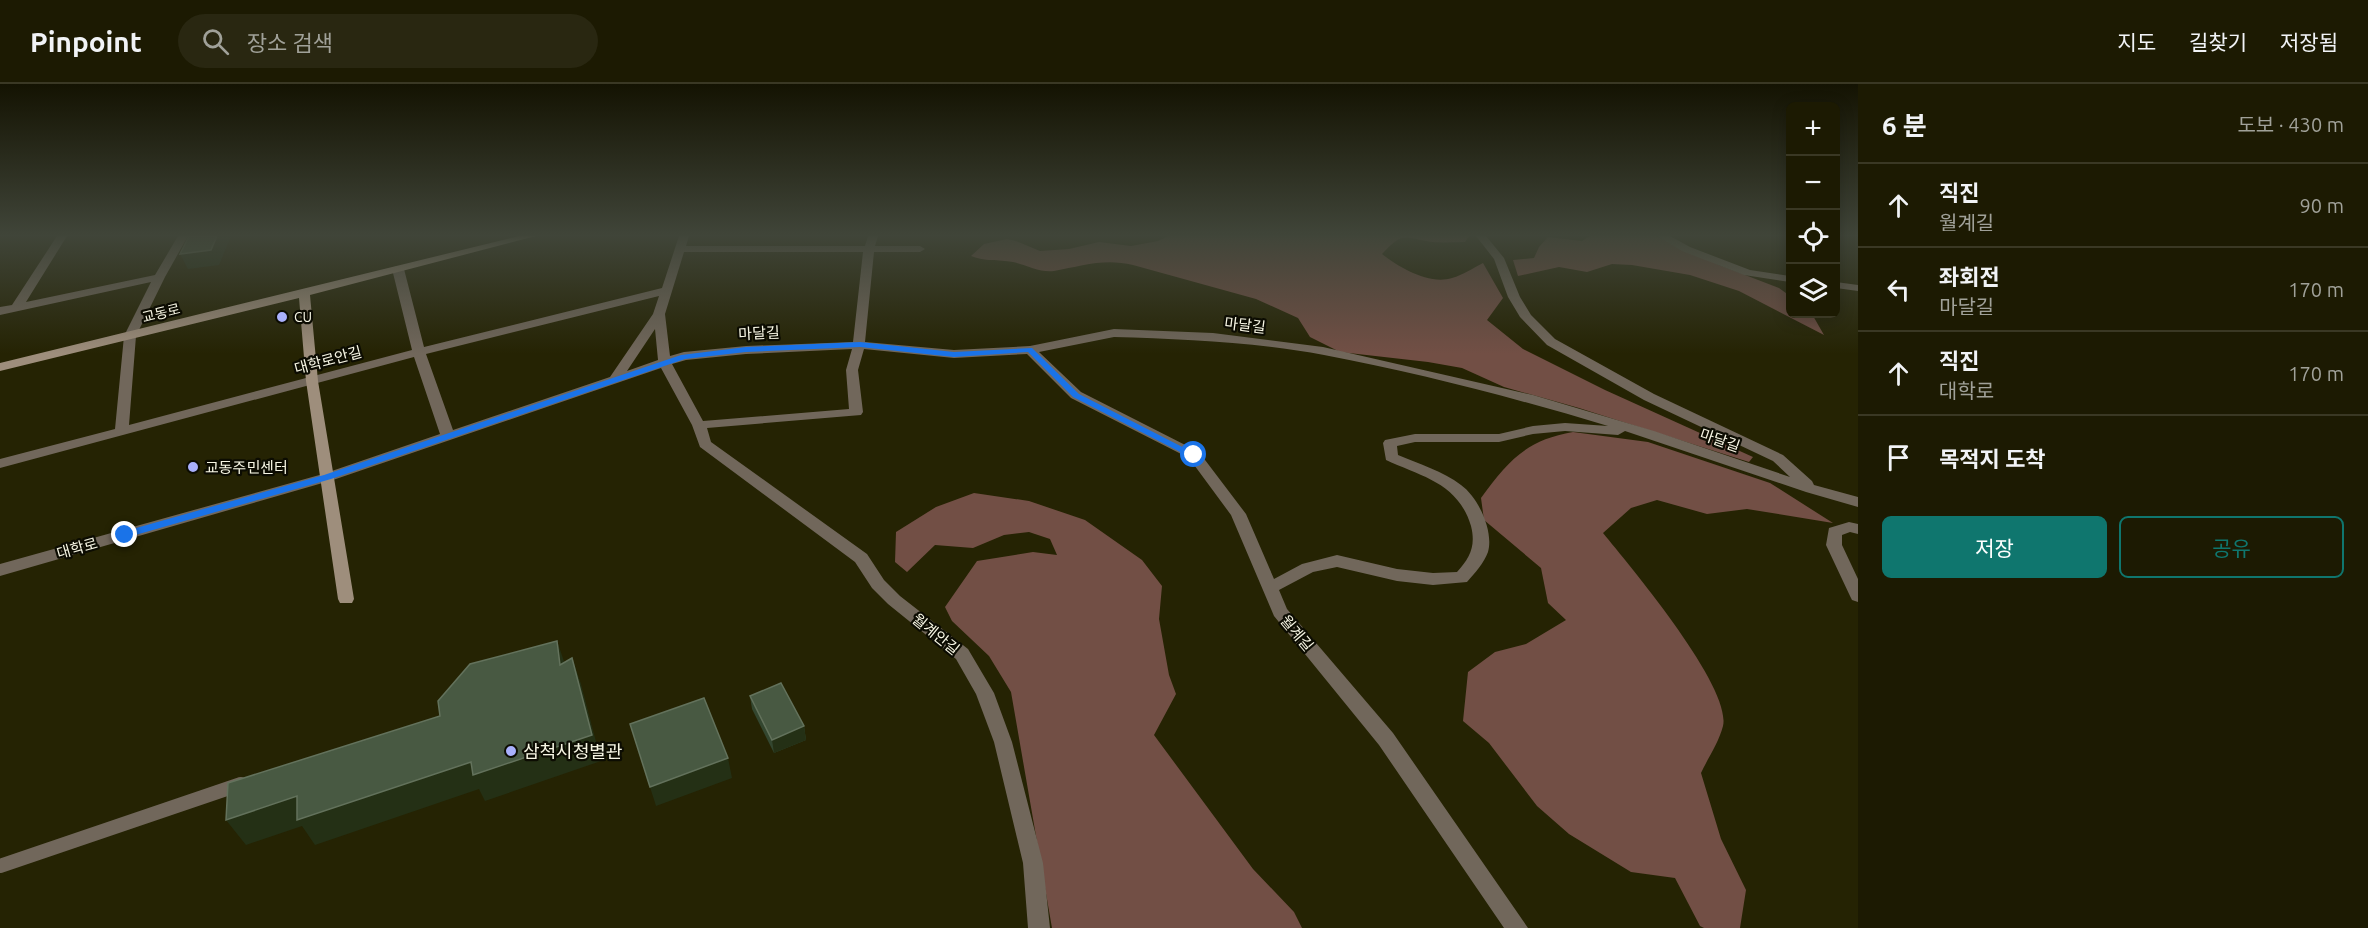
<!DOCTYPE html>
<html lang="ko">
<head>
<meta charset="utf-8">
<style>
	:root { --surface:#1c1a02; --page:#292711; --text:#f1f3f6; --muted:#a0a199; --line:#3a3824; --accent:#0f766e }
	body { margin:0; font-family:Ubuntu,"Noto Sans KR",sans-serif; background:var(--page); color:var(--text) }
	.controls { position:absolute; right:18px; top:18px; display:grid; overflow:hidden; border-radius:9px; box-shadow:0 3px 15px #0003 }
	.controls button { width:54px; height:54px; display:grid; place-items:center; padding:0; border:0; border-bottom:2px solid var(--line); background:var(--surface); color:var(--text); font:30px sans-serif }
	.stop { position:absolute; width:18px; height:18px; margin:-14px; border:4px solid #1a73e8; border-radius:50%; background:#fff }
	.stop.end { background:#1a73e8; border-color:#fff; box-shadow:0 2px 6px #0008 }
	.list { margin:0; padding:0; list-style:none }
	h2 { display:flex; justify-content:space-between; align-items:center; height:78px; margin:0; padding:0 24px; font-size:26px }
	h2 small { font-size:20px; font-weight:400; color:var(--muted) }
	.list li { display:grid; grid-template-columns:39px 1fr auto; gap:18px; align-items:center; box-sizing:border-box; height:84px; padding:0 24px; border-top:2px solid var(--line) }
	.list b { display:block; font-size:22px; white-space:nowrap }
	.list p { margin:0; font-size:20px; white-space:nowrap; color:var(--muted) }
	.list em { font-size:20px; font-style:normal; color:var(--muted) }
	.actions { display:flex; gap:12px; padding:18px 24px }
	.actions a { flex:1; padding:14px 0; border:2px solid var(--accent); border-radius:9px; text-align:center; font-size:21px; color:var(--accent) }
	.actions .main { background:var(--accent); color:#fff }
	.icon { flex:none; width:33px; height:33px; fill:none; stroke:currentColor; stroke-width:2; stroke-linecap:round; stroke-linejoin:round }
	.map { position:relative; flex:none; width:1858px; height:844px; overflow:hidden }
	header { display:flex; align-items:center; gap:36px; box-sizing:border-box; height:84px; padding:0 30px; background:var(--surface); border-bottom:2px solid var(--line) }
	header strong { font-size:28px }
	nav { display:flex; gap:33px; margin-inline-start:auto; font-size:21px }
	.search { width:420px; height:54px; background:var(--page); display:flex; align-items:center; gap:15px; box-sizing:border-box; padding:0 21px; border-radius:33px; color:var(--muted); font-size:22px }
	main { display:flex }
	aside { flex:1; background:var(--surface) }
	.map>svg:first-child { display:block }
	.forest { fill:#724f45 }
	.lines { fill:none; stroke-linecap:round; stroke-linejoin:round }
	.lane { stroke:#71675b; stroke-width:14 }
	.street { fill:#71675b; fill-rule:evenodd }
	.secondary { fill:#9e8e7c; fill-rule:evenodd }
	.wall { fill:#33462f }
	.shaded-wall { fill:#243015 }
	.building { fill:#485942; stroke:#63725c; stroke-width:1.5 }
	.route { fill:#1a73e8 }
	.poi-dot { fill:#a9b0fc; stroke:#0c0c02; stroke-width:2 }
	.labels { text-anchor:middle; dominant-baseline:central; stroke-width:4.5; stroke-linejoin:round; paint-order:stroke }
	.far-street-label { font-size:14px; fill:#f7f6e4; stroke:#0c0c02 }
	.far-poi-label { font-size:14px; fill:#f7f6e4; stroke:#0c0c02; text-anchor:start }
	.street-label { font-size:15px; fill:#f7f6e4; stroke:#0c0c02 }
	.poi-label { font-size:15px; fill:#f7f6e4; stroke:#0c0c02; text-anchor:start }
	.near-poi-label { font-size:18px; fill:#f7f6e4; stroke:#0c0c02; text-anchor:start }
</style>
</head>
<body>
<header>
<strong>Pinpoint</strong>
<div class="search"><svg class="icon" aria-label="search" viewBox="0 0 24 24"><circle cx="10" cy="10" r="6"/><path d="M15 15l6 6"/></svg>장소 검색</div>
<nav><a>지도</a><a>길찾기</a><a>저장됨</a></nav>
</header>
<main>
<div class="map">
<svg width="1858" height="844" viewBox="0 0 1858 844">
	<rect width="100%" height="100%" fill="#252303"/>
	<g class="forest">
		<path d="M 1168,152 L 1469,152 L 1465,158 C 1454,158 1443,159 1432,158 C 1404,154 1404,146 1382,170 C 1400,184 1429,201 1452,194 C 1463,191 1473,184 1483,179 L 1503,214 L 1487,236 L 1523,265 L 1605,306 L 1753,373 L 1749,378 L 1579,324 L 1504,303 L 1462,284 L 1428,278 L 1340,268 L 1310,253 L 1298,234 L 1256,215 L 1133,181 C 1104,174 1082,182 1054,187 C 1041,189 1026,181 1013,178 C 998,175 985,178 971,172 L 984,160 L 1007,155 L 1016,157 L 1040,167 L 1069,165 L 1099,158 L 1131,162 L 1158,157 Z"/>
		<polygon points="1590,152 1656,152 1719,181 1779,204 1790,212 1790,230 1812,230 1824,251 1739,207 1690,191 1632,181 1612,180 1587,188 1559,183 1518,192 1513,176 1534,174 1539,163 1548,153 1582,157"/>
		<path d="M 1573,348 L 1648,358 L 1770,399 L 1833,439 L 1747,425 L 1707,430 L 1657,416 L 1631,424 L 1603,449 C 1630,482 1732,603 1723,642 C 1719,658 1708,674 1701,689 L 1721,755 L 1746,806 L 1740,844 L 1704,844 L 1700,842 L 1675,794 L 1631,788 L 1569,750 L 1537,722 L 1489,659 L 1463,637 L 1468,588 L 1495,568 L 1526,560 L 1566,536 L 1548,519 L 1541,484 L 1484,436 L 1481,414 C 1508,377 1526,356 1573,348 Z"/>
		<polygon points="974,409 1029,417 1085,436 1142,476 1162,502 1159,535 1169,591 1176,610 1154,651 1253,785 1294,828 1302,844 1052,844 1011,608 989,572 952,537 945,523 977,477 1033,468 1057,471 1050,455 1029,448 1004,451 973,464 935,461 907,488 895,478 896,448 936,423"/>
	</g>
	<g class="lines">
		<polyline class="lane" points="0,782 241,700"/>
		<g class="street">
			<path d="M 57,152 L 67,152 L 26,218 L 155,191 L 178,152 L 188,152 L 165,193 L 136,252 L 129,341 L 412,266 L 392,185 L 394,183 L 398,182 L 404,185 L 424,263 L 662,204 L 679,152 L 689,152 L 686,162 L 865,162 L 868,152 L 878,152 L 875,162 L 920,162 L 925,165 L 920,168 L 874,168 L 865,258 L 954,266 L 1030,262 L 1114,245 L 1213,249 L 1323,263 L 1533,311 L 1654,347 L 1790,393 L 1773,377 L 1644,316 L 1547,261 L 1520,233 L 1508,213 L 1494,175 L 1476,152 L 1486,152 L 1504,174 L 1520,213 L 1531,231 L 1555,255 L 1654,310 L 1783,371 L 1812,397 L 1814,401 L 1858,413 L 1858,423 L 1806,408 L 1625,347 L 1618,351 L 1565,347 L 1533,350 L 1499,358 L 1415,358 L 1397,362 L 1398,371 C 1419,380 1443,387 1461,401 C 1478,413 1494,447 1488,468 C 1484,479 1475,489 1467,498 L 1433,501 L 1397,497 L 1337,483 L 1313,488 L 1279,506 L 1287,525 L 1393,649 L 1528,844 L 1504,844 L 1379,661 L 1274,532 L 1231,431 L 1189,374 L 1071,314 L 1027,270 L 954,274 L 864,265 L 858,286 L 863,328 L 861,331 L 707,344 L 711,358 L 867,470 L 884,496 L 900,512 L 968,565 L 994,609 L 1012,658 L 1043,779 L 1050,844 L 1028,844 L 1023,779 L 994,658 L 976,610 L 956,575 L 888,520 L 872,504 L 855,478 L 700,363 L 692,341 L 661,284 L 333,396 L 0,492 L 0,480 L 323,390 L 440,350 L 414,273 L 0,384 L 0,375 L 115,345 L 124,252 L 151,198 L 0,231 L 0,223 L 12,221 ZM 684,168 L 863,168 L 853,258 L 746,262 L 684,268 L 670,272 L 665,230 ZM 659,212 L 653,230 L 610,293 L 453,346 L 426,270 ZM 655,245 L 658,276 L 627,287 ZM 1114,253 C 1184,255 1255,258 1324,271 C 1419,289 1515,314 1608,342 L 1565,339 L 1533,342 L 1499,350 L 1415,350 L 1385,356 L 1383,359 L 1386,376 C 1423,393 1458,399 1471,442 C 1476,462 1470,474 1457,488 L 1433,489 L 1397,485 L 1337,471 L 1302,480 L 1274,495 L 1246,430 L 1199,368 L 1081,308 L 1039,268 ZM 852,265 L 846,286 L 849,325 L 703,337 L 672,280 L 686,276 L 746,270 Z"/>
			<polygon points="1657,152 1670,152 1690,163 1750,186 1790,192 1790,198 1744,191 1682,167"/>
			<polygon points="1836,198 1858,201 1858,207 1836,204"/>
			<polygon points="1849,438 1858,440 1858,450 1850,448 1842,451 1842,461 1858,495 1858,518 1852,516 1850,512 1826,461 1829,444"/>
		</g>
		<polygon class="secondary" points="519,152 536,152 310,211 318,297 354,515 352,519 340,519 338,515 306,297 299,214 0,287 0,279"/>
	</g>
	<polygon class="wall" points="750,612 804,642 806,656 774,669 752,625"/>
	<g class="shaded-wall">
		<polygon points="217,152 231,152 219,181 188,185 180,170"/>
		<polygon points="557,557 566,583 560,581"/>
		<polygon points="572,574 581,600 601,677 485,717 479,705 315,761 302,742 246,761 226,736 297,712 311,731"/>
		<polygon points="804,642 806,656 774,669 772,656"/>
		<polygon points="728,674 732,694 656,722 650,703"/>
	</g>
	<g class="building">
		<polygon points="189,152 217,152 211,166 180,170"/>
		<polygon points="557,557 560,581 572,574 592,651 473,691 471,678 297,736 297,712 226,736 228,699 440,632 438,617 470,580"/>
		<polygon points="781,599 804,642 772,656 750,612"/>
		<polygon points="704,614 728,674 650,703 630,640"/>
	</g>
	<linearGradient id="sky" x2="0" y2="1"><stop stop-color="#141302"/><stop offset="0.56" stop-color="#404539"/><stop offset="1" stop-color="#404539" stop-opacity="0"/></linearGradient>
	<rect width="1858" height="270" fill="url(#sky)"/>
	<polygon class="route" points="860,258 954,268 1032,264 1079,310 1198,371 1190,373 1073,313 1028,268 954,273 860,263 746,268 685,275 331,395 125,454 120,451 122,448 324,391 681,271 746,263"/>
	<g class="poi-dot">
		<circle cx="282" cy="233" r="6"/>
		<circle cx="193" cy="383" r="6"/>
		<circle cx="511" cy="667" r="6"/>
	</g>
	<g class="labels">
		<g class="far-street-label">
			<text transform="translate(161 229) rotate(-14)">교동로</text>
		</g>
		<g class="far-poi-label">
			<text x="294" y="233">CU</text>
		</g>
		<g class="street-label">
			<text transform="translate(1245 241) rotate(7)">마달길</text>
			<text transform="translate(759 249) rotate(-3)">마달길</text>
			<text transform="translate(328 276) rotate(-15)">대학로안길</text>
			<text transform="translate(1720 356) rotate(19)">마달길</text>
			<text transform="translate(77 464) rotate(-16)">대학로</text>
			<text transform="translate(1297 549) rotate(50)">월계길</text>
			<text transform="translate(936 550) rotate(39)">월계안길</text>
		</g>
		<g class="poi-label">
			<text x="205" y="383">교동주민센터</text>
		</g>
		<g class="near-poi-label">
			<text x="523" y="667">삼척시청별관</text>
		</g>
	</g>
</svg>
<div class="controls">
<button>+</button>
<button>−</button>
<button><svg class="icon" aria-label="locate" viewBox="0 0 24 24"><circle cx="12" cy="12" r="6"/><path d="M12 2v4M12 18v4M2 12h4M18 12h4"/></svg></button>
<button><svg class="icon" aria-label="layers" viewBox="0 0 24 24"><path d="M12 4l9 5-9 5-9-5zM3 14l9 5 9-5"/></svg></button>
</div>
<div class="stop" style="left:1194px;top:371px"></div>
<div class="stop end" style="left:125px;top:451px"></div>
</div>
<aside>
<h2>6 분<small>도보 · 430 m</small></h2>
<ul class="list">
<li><svg class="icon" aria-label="ahead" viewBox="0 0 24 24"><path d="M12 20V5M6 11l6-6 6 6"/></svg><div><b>직진</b><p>월계길</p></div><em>90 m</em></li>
<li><svg class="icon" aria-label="left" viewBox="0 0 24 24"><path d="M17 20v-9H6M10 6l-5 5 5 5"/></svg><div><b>좌회전</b><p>마달길</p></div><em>170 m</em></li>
<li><svg class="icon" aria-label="ahead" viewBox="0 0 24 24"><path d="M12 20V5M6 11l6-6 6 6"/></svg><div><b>직진</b><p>대학로</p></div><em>170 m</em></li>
<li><svg class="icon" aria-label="arrive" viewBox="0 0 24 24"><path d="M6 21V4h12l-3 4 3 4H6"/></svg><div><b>목적지 도착</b></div></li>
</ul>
<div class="actions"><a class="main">저장</a><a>공유</a></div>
</aside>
</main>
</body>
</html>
